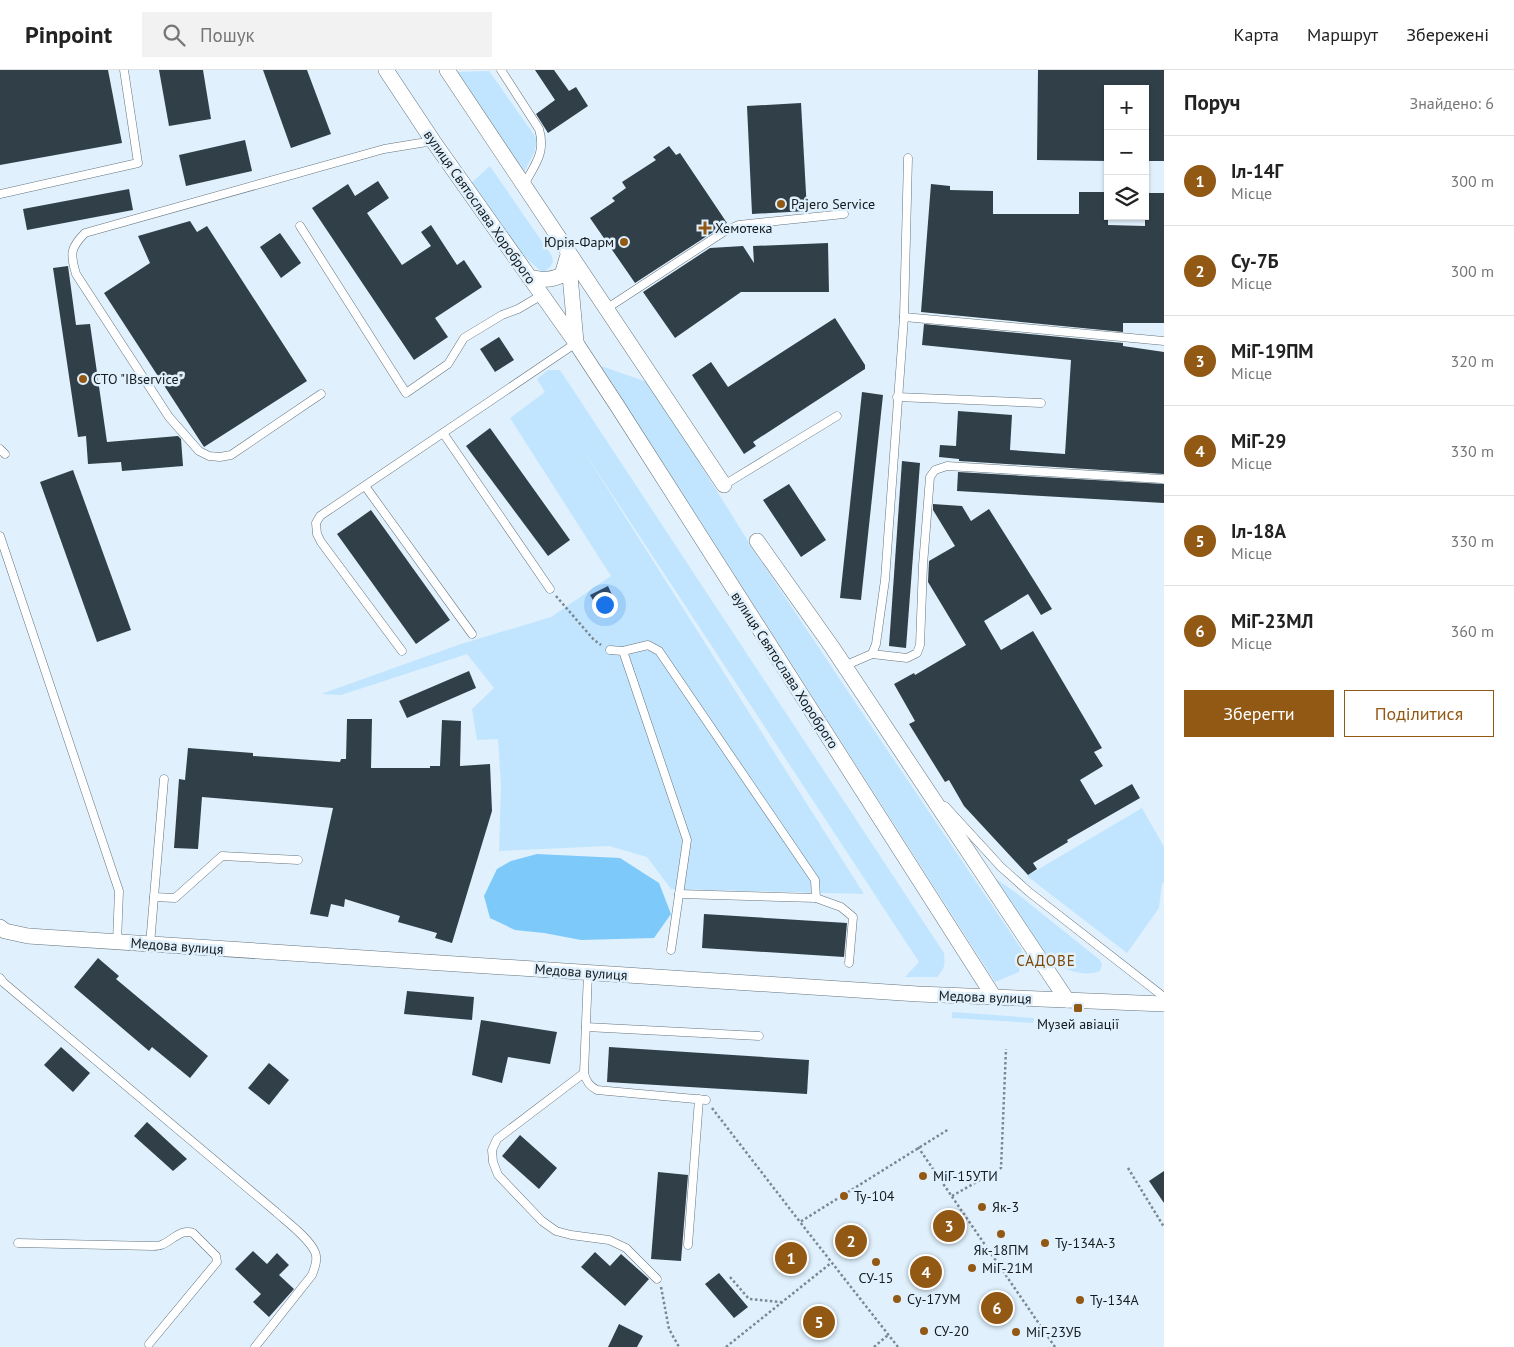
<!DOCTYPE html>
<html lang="uk">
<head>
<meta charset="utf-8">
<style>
	:root { --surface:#fff; --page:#f2f2f2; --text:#222; --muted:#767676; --line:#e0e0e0; --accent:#925915 }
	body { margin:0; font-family:"PT Sans",sans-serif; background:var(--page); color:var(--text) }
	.controls { position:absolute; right:15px; top:15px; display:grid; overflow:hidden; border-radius:0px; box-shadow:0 1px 4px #0004 }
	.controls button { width:45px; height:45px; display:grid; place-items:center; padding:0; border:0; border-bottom:1px solid var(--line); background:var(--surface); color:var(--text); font:25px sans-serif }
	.you { position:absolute; left:604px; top:534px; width:18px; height:18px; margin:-12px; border:4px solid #fff; border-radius:50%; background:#1a73e8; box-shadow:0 0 0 8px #1a73e833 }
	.badge { display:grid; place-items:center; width:32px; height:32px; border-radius:50%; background:var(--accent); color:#fff; font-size:16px; font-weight:700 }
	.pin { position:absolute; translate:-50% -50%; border:2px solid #fff; box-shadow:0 1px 5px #0006 }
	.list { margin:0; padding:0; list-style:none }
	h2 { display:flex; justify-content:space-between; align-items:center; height:65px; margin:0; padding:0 20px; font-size:21px }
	h2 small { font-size:16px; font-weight:400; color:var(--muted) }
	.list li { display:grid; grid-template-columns:32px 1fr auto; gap:15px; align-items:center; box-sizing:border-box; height:90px; padding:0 20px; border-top:1px solid var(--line) }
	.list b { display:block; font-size:19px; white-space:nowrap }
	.list p { margin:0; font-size:16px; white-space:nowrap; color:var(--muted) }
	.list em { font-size:16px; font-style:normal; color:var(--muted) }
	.actions { display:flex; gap:10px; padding:15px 20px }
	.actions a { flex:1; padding:11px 0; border:1px solid var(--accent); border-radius:0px; text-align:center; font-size:18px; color:var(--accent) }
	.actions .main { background:var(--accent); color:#fff }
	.icon { flex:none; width:28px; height:28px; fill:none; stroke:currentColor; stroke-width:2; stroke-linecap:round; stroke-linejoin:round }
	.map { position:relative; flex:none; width:1164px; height:1277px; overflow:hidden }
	header { display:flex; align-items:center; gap:30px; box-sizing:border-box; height:70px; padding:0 25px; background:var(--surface); border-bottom:1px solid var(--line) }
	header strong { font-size:24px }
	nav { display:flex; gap:28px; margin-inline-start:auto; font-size:18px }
	.search { width:350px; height:45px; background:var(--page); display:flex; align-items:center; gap:12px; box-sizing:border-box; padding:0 18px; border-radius:0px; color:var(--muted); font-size:19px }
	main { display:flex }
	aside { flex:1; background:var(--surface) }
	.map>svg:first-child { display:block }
	.green { fill:#c1e5fe }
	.water { fill:#7dc9fa }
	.building { fill:#313f48 }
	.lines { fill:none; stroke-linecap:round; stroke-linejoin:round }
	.service-casing { stroke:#65747e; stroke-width:9 }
	.minor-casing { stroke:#65747e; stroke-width:16 }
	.path { stroke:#7c8890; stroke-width:2.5; stroke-dasharray:2.5 2.5; stroke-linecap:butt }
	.service { stroke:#fff; stroke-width:8 }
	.minor { stroke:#fff; stroke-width:15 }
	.poi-dot { fill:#925915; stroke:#e0f1fd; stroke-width:2 }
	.labels { text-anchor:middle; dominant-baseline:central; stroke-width:5; stroke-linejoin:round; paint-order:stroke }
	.poi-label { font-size:14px; fill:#151b1f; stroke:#e0f1fd; text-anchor:start }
	.street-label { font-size:14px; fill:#151b1f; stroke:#e0f1fd }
	.neighbourhood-label { font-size:15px; letter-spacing:1px; fill:#7b4703; stroke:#e0f1fd }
</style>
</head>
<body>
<header>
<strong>Pinpoint</strong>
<div class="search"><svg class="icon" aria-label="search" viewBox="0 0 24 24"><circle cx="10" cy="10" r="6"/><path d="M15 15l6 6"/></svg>Пошук</div>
<nav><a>Карта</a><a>Маршрут</a><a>Збережені</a></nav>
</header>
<main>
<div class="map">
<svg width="1164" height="1277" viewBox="0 0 1164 1277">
	<rect width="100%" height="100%" fill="#e0f1fd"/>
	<g class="green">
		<polygon points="489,1 537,69 534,83 523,104 456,2"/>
		<polygon points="490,96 552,186 553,192 550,197 543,203 516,179 470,114"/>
		<polygon points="601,296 650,313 751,476 857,635 1022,880 1019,902 995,912"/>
		<path d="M 548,300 L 560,300 L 944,883 C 945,894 945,899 937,907 L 905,907 L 919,892 L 581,377 L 864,824 L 671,819 L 647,787 L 609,776 L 499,781 L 501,716 L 498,669 L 477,670 L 472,639 L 494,618 L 467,584 L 341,625 L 321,624 L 461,574 L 551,547 L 611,506 L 510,348 L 545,322 L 537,309 Z"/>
		<polygon points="1142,738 1164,777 1164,812 1162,814 1159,838 1127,883 1027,806"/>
		<path d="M 963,763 L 971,772 L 992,806 L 1015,822 L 1100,890 L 1102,895 L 1100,901 C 1081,909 1057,896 1040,885 Z"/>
		<polygon points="952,942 1034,948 1033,953 952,948"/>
	</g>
	<polygon class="water" points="537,784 620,788 659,813 671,844 654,868 581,870 544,863 515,860 490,848 484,826 497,799 511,791"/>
	<g class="building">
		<polygon points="0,0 108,0 122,73 0,95"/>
		<polygon points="159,0 203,0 211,49 169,56"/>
		<polygon points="263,0 307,0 331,64 291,78"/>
		<polygon points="535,0 554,0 569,21 576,17 588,36 548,63 536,44 555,30"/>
		<polygon points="1038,0 1164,0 1164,91 1145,91 1145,19 1108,19 1108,91 1037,90"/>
		<polygon points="801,33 807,141 752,144 747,36"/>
		<polygon points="245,70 252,101 186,116 179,85"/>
		<polygon points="669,76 676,85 680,83 727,153 635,213 590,148 615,131 612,128 626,118 622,112 656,90 653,87"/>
		<polygon points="378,111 389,128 367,143 402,195 431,176 421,162 431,155 457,195 464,190 482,217 435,248 448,267 414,290 312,138 348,114 355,126"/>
		<polygon points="931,114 950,116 950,120 993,121 993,144 1079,144 1079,122 1108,122 1108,155 1145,156 1145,123 1164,123 1164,253 1123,253 1123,262 921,242"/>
		<polygon points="129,119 133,140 27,160 23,139"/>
		<polygon points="190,151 197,162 207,156 307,311 204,377 104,223 150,193 138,166"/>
		<polygon points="280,163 301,193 281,208 260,177"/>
		<polygon points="828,173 829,222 741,222 675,268 643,222 710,178 743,176 754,193 753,176"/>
		<polygon points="68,196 76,255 90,254 107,372 178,366 181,369 183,396 122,401 121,392 88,394 86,366 78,367 53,198"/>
		<polygon points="835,248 865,295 865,299 753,372 756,376 744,384 692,305 711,292 728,317"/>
		<polygon points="924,254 1123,273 1123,276 1164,282 1164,404 959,391 959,389 939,387 940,375 956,376 958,341 1012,345 1010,380 1065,384 1071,290 922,275"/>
		<polygon points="499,267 514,290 495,302 480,279"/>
		<polygon points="862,322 883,325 861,530 840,528"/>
		<polygon points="490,358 570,470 548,486 466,376"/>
		<polygon points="902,391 920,393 906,578 889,576"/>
		<polygon points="73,400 131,560 97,572 40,412"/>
		<polygon points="958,402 1164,414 1164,433 957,421"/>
		<polygon points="789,414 826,470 801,487 763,430"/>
		<polygon points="933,434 962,436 971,451 989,439 1052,539 1041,545 1028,524 984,551 1001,580 1033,561 1102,678 1094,682 1103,696 1080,710 1095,735 1132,714 1140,728 1067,770 1068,772 1033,793 1037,799 1028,805 964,736 949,710 945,712 909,654 915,651 894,614 914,603 915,605 966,575 928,512 929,491 955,476 933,440"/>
		<polygon points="371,440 450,550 416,574 337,464"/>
		<polygon points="608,516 613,527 596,535 590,525"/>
		<polygon points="469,601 476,618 407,648 399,631"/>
		<polygon points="347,649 372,649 371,698 430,698 430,696 440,696 442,650 461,651 460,696 490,694 492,741 452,873 435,868 437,863 398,852 400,846 345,829 344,837 331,834 328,847 310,844 333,738 202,727 198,779 174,778 179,709 185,710 188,678 253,683 253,686 340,692 341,689 346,689"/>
		<polygon points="704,844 847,853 844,887 702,878"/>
		<polygon points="98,888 119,906 116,909 208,986 190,1008 152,977 149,981 74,917"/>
		<polygon points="407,921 474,927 472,950 404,944"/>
		<polygon points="481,950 557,962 550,994 508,987 502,1013 472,1005"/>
		<polygon points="61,977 90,1003 73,1022 44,995"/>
		<polygon points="609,977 809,990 807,1024 607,1012"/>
		<polygon points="269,993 289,1010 269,1035 248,1018"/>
		<polygon points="147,1052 187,1089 173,1101 134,1066"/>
		<polygon points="520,1065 557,1098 539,1119 502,1086"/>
		<polygon points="1164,1101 1164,1133 1149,1111"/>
		<polygon points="658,1102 688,1105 681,1191 651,1189"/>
		<polygon points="253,1181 267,1194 277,1183 289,1195 279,1205 294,1219 269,1247 253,1232 261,1224 235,1199"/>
		<polygon points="595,1182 610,1196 621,1184 649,1209 625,1236 581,1197"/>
		<polygon points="719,1203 748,1237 734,1248 705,1214"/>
		<polygon points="619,1254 643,1266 637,1277 608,1277"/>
	</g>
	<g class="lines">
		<defs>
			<g id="service">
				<path d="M 501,0 L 539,59 C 546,83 535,94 524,115"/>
				<polyline points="0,124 138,93 124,0"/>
				<polyline points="300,156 406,323 448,294 464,268 502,245 518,239 542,225"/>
				<polyline points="606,239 725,161 739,155 844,144"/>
				<polyline points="904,247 1164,271"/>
				<path d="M 321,324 L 231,385 L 220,387 L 209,386 L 199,381 L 169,347 L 76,204 C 70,184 70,178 85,163 L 384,79 L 433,71"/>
				<polyline points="897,327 1041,333"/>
				<polyline points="443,363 550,519"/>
				<polyline points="0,379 5,384"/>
				<polyline points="724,415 837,346"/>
				<polyline points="365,416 472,564"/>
				<polyline points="0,466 119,821 117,872"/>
				<polyline points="610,580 623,581 648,575 659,581 815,810 816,828"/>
				<polyline points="402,581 321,472 317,464 316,453 320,446 576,273"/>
				<polyline points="623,581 687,770 671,880"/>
				<polyline points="872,584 907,588 917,583 920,575 923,495 930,407 935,400 947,396 1162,409"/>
				<polyline points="844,596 872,584 876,574 885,510 904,247 908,88"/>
				<polyline points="945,736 1001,797 1029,822 1164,927"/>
				<polyline points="679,824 816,828 841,837 853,847 849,893"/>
				<polyline points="154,827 175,828 222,786 298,790"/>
				<polyline points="150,874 164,709"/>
				<path d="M 588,903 L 584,1003 C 586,1011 589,1016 597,1020 L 706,1030"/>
				<path d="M 0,908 L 4,913 L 276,1142 C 287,1152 309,1168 315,1182 C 318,1189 315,1197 312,1205 L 255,1277"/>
				<polyline points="586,957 759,966"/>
				<polyline points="584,1003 497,1069 492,1080 493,1092 498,1105 542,1151 556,1161 571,1165 609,1170 626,1178 657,1209"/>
				<path d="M 18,1173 L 153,1176 C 156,1176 159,1176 161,1175 C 172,1171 181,1158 193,1163 L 216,1186 L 217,1192 L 149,1274"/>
				<polyline points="688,1175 699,1029"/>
			</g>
			<g id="minor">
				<polyline points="386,0 433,71 576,273 618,337 994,927"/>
				<polyline points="447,0 724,415"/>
				<polyline points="568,183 576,272"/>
				<path d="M 529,207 C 541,210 550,211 562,205 L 567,188"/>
				<polyline points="757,471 832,577 1067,930"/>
				<polyline points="0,857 5,861 28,866 918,924 1164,934"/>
			</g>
		</defs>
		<use href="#service" class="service-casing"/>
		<use href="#minor" class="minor-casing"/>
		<g class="path">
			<polyline points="556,526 594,570 601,575"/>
			<polyline points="712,1038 800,1152"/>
			<polyline points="918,1077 1055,1277"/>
			<polyline points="1128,1098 1164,1157"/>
			<polyline points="952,1126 1001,1098 1006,979"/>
			<polyline points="730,1207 749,1229 781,1232"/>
			<polyline points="661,1217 669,1259 679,1277"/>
			<polyline points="726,1277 831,1193"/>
			<polyline points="874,1277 888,1265"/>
			<polyline points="898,1277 800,1152 949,1059"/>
		</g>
		<use href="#service" class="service"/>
		<use href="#minor" class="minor"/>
	</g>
	<g class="poi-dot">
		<circle cx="781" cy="134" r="5"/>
		<path d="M702.5 150.5h5v5h5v5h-5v5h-5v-5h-5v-5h5z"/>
		<circle cx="624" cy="172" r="5"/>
		<circle cx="83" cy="309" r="5"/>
		<rect x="1073" y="933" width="10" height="10" rx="2.5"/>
		<circle cx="923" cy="1106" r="5"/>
		<circle cx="844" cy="1126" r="5"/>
		<circle cx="982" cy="1137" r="5"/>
		<circle cx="1001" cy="1164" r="5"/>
		<circle cx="1045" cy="1173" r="5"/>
		<circle cx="876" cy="1192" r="5"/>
		<circle cx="972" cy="1198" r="5"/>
		<circle cx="897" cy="1229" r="5"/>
		<circle cx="1080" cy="1230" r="5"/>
		<circle cx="924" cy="1261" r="5"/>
		<circle cx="1016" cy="1262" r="5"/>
	</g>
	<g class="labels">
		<g class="poi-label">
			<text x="791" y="134">Pajero Service</text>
			<text x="715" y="158">Хемотека</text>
			<text x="614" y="172" text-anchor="end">Юрія-Фарм</text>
			<text x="93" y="309">СТО "IBservice"</text>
			<text x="1078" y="954" text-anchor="middle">Музей авіації</text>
			<text x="933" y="1106">МіГ-15УТИ</text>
			<text x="854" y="1126">Ту-104</text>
			<text x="992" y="1137">Як-3</text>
			<text x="1055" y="1173">Ту-134А-3</text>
			<text x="1001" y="1180" text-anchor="middle">Як-18ПМ</text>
			<text x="982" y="1198">МіГ-21М</text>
			<text x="876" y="1208" text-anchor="middle">СУ-15</text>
			<text x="907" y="1229">Су-17УМ</text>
			<text x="1090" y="1230">Ту-134А</text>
			<text x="934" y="1261">СУ-20</text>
			<text x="1026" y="1262">МіГ-23УБ</text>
		</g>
		<g class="street-label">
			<text transform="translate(480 137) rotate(55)">вулиця Святослава Хороброго</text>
			<text transform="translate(785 600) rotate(57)">вулиця Святослава Хороброго</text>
			<text transform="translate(177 876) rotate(4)">Медова вулиця</text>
			<text transform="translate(581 902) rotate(4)">Медова вулиця</text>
			<text transform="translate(985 927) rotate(2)">Медова вулиця</text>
		</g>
		<g class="neighbourhood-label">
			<text x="1046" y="890">САДОВЕ</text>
		</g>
	</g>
</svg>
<div class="controls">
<button>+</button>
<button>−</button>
<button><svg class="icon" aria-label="layers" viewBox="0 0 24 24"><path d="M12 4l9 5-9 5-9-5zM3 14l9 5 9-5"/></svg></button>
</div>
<div class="you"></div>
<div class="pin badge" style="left:791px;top:1188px">1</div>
<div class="pin badge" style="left:851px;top:1171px">2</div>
<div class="pin badge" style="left:949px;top:1156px">3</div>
<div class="pin badge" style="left:926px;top:1202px">4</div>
<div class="pin badge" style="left:819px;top:1252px">5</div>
<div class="pin badge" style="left:997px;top:1238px">6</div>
</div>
<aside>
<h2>Поруч<small>Знайдено: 6</small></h2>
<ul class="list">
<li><span class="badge">1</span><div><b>Іл-14Г</b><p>Місце</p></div><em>300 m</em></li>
<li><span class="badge">2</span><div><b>Су-7Б</b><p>Місце</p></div><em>300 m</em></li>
<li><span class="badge">3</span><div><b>МіГ-19ПМ</b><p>Місце</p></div><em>320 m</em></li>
<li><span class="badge">4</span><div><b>МіГ-29</b><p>Місце</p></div><em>330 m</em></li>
<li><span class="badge">5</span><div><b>Іл-18А</b><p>Місце</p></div><em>330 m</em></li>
<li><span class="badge">6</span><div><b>МіГ-23МЛ</b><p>Місце</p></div><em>360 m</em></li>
</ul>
<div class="actions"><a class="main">Зберегти</a><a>Поділитися</a></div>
</aside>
</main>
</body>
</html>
